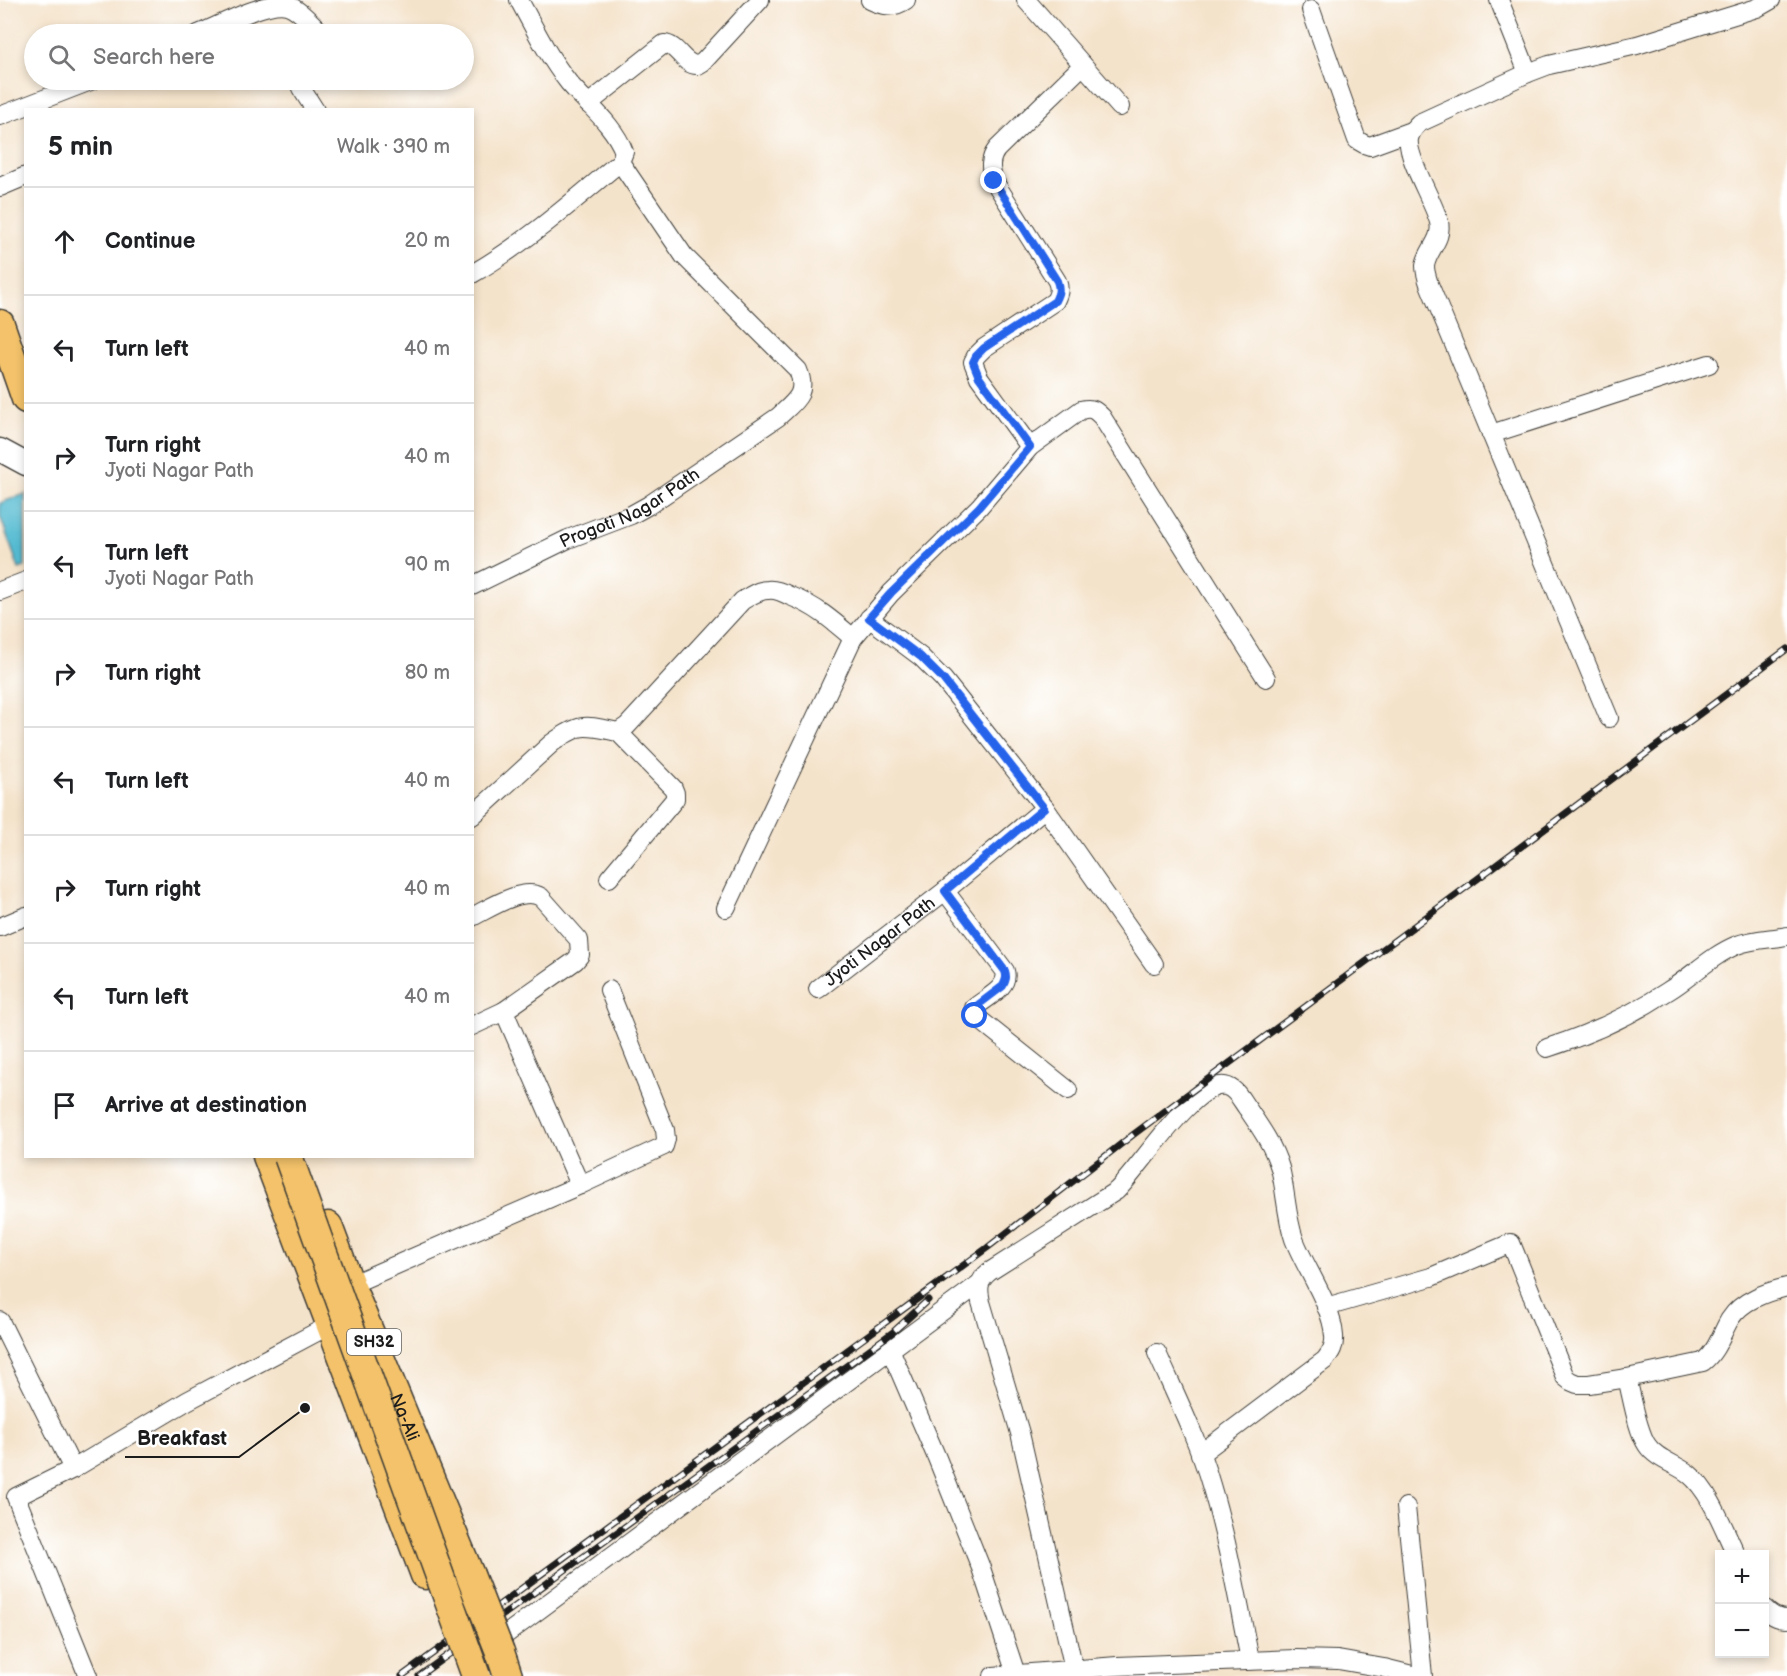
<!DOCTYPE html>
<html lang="en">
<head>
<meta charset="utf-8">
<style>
	:root { --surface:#fff; --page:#f2f2f2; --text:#202124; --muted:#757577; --line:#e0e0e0 }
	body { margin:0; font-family:"Balsamiq Sans",sans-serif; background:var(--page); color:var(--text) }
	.controls { position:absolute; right:18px; bottom:18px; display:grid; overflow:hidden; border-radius:0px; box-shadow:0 3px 9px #0003 }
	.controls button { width:54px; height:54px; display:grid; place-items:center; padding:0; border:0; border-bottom:2px solid var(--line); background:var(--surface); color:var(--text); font:30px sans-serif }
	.stop { position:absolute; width:18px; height:18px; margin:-14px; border:4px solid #2563eb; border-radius:50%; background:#fff }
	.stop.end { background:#2563eb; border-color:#fff; box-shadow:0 2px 6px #0008 }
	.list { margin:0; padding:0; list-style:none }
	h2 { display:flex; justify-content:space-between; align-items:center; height:78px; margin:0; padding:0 24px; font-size:26px }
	h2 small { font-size:20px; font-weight:400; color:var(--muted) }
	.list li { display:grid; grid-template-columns:39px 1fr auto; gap:18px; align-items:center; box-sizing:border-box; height:108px; padding:0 24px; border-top:2px solid var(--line) }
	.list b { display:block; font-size:22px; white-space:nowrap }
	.list p { margin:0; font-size:20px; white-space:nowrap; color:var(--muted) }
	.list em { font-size:20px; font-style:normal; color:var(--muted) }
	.icon { flex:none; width:33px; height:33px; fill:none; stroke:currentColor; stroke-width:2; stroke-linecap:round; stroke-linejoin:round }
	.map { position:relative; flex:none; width:1787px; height:1676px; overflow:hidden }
	.search { position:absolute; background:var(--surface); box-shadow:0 3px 9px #0003; left:24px; top:24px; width:450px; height:66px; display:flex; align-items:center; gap:15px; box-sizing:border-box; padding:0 21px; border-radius:33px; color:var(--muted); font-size:22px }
	.panel { position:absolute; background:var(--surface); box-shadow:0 3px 9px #0003; left:24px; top:108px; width:450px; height:1050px; border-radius:0px }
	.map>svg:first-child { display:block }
	.water { fill:#54bbd1; stroke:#386c76; stroke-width:1.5 }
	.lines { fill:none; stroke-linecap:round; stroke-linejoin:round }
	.minor-casing { stroke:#3c3a36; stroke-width:20 }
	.tertiary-casing { stroke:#3c3a36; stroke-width:25 }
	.primary-casing { stroke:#3c3a36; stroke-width:31 }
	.minor { stroke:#fff; stroke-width:18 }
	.tertiary { stroke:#fff; stroke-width:22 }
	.primary { stroke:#f3c26a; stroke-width:28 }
	.rail-casing { stroke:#1c1c1c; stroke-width:7 }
	.rail { stroke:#fff; stroke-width:4.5; stroke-dasharray:14; stroke-linecap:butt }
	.primary-bridge-casing { stroke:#3c3a36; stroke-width:31; stroke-linecap:butt }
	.primary-bridge { stroke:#f3c26a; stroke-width:28 }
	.route { stroke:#2563eb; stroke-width:8 }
	.labels { text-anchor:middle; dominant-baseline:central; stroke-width:5; stroke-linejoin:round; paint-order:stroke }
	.shield { fill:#fff; stroke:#606060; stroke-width:1.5 }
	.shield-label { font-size:16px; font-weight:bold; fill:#1c1c1c }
	.street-label { font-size:18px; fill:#1c1c1c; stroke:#fff }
	.leader { fill:none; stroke:#1c1c1c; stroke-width:2 }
	.callout-dot { fill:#1c1c1c; stroke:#fff; stroke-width:2 }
	.callout-label { font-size:20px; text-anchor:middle; font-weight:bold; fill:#1c1c1c; stroke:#fff; stroke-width:5; stroke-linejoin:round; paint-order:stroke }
</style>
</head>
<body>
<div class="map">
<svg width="1787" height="1676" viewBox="0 0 1787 1676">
	<rect width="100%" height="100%" fill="#fff"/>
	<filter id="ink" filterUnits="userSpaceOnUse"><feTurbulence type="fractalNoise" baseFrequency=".0167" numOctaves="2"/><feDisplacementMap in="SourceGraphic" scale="12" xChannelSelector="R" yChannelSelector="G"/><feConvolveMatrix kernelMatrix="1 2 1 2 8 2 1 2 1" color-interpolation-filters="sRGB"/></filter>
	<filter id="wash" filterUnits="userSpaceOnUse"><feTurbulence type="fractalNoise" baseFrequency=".008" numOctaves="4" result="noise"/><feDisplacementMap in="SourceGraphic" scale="24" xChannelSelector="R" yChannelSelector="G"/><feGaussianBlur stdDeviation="1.35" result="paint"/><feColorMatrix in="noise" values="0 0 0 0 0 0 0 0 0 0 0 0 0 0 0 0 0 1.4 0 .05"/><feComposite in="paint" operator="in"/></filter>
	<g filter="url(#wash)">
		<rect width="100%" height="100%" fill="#f4e3cb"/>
		<polygon class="water" points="25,494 25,567 19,569 0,516 0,503"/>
	</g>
	<g filter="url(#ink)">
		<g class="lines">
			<defs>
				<g id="minor">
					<path d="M 870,0 C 882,6 895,8 906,0"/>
					<polyline points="1026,0 1120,107"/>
					<polyline points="1499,0 1528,73"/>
					<polyline points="1311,10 1357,140 1364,144 1370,146 1411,131"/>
					<path d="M 198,34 C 218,26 267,0 287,5 C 298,8 314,26 323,34"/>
					<polyline points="301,88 315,110"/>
					<path d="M 588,104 L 664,44 C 679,45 683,66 698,65 L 703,62 L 760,0"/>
					<polyline points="0,116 93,80"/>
					<polyline points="0,187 26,176"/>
					<path d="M 472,274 C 526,243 573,201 620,162 L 624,152 C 615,126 587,104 569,83 C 549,58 534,28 519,0"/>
					<polyline points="1491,434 1709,364"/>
					<path d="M 1030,447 L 979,377 L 973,362 L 976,356 L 984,348 L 1055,301 C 1059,293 1060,289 1057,281 L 994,181 C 990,169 989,159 997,149 L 1083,65"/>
					<path id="s1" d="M 472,586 L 568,539 L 631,515 L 649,505 L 778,417 C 795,401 808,394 798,370 L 684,256 L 620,162"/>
					<polyline points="0,591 26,581"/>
					<path d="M 1609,718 L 1429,284 C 1427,278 1425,272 1425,266 C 1427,250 1443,240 1439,222 C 1434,202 1406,157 1409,139 C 1410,132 1414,128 1419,123 L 1528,73 L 1549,65 L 1637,45 L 1757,8 L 1771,0"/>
					<polyline points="1045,808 1154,964"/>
					<path d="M 472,816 L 552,743 C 581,722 584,725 618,732 L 627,726 L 742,601 C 750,596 758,590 768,590 C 775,589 784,593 790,596 C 816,606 832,620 853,638"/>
					<polyline points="609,878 675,799 675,793 673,788 618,732"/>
					<path d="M 945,891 L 1005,971 C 1010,988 985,998 974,1008 L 973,1012 L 975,1016 L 1068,1090"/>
					<path d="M 726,908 L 853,638 L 891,593 L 979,507 L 1030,447 L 1081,410 C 1092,407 1095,410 1102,417 L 1266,678"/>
					<path d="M 472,917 C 490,908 523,886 541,897 L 579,940 L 580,955 L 575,961 L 504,1011"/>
					<polyline points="0,927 26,916"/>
					<path id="s2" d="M 818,989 L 945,891 L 1045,808 L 943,679 L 921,657 L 869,618"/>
					<polyline points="472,1026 504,1011 580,1185"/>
					<path d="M 1547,1048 C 1591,1034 1630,1016 1668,991 C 1691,977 1712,955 1737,945 C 1753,939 1771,939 1787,936"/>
					<polyline points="350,1285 580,1185 664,1146 666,1139 665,1130 609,990"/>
					<path d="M 1326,1307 L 1431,1277 L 1511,1243 L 1565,1377 L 1570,1381 L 1577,1384 L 1589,1384 L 1627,1378 L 1703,1362 C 1717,1351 1721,1334 1730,1319 C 1742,1300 1767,1292 1787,1287"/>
					<polyline points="0,1321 73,1469"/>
					<polyline points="890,1349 937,1458 981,1568 1016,1674"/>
					<path d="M 1157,1353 C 1176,1396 1198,1440 1211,1485 C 1228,1542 1238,1601 1250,1660"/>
					<path d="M 1627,1378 C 1632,1397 1637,1430 1647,1445 C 1656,1459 1676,1464 1689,1474 C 1711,1492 1724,1530 1736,1554"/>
					<polyline points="1406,1507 1423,1676"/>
					<path d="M 1764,1608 C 1771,1615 1777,1619 1787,1619"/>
					<polyline points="497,1641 979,1284"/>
					<path d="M 1074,1669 L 1020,1433 L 981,1302 C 978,1288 978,1281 989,1272 L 1116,1191 C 1138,1171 1195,1080 1225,1086 C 1236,1088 1241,1100 1247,1108 C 1260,1127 1273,1145 1280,1168 C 1286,1191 1286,1216 1294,1239 C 1305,1268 1332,1305 1334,1336 C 1335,1346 1331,1352 1325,1360 L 1200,1454"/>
					<polyline points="88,1676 16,1497 73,1469 187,1401 330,1325"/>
					<polyline points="993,1676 1117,1666 1296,1659 1338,1660 1384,1668 1416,1676"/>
				</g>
				<polyline id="tertiary" points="0,450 26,464"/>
				<g id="primary">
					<polyline points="0,324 26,399"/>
					<polyline points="267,1156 425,1575"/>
					<path id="s3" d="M 328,1226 L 350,1285 L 470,1575"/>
					<polyline points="500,1652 508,1676"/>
				</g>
			</defs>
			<use href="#minor" class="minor-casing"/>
			<use href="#tertiary" class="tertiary-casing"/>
			<use href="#primary" class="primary-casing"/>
			<use href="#minor" class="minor"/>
			<use href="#tertiary" class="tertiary"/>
			<use href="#primary" class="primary"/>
			<defs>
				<g id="rail">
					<polyline points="402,1676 987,1248 1134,1134 1787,649"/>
					<polyline points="419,1676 893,1332 928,1300"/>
				</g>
			</defs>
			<use href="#rail" class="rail-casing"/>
			<use href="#rail" class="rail"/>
			<defs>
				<g id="primary-bridge">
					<polyline points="288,1156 476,1676"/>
					<polyline points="470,1575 500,1652"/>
				</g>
			</defs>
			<use href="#primary-bridge" class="primary-bridge-casing"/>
			<use href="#primary-bridge" class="primary-bridge"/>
		</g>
	</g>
	<g class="lines" filter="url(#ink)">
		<path class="route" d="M 975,1016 L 973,1012 L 974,1008 L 1003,986 C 1006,980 1007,977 1005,971 L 945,891 L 1044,808 L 943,679 L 921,657 L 869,618 L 891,593 L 979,507 L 1030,447 L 979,377 L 973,362 L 976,356 L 984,348 L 1055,301 C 1059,293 1060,289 1057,281 L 994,181"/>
	</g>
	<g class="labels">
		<rect class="shield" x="347" y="1329" width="54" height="26" rx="4.5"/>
		<g class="shield-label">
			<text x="374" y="1342">SH32</text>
		</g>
		<g class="street-label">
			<text stroke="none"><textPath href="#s1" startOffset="176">Progoti Nagar Path</textPath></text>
			<text stroke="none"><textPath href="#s2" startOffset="78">Jyoti Nagar Path</textPath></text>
			<text stroke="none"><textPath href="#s3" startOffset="206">Na-Ali</textPath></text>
		</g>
	</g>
	<path class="leader" d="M305 1408L239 1457H125"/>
	<circle class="callout-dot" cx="305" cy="1408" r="6"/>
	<g class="callout-label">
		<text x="182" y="1445">Breakfast</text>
	</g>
</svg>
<div class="controls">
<button>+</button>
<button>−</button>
</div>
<div class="stop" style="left:975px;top:1016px"></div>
<div class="stop end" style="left:994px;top:181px"></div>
<div class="search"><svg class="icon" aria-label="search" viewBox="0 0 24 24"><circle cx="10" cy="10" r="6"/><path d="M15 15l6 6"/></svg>Search here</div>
<section class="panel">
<h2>5 min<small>Walk · 390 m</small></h2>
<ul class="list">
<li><svg class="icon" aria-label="ahead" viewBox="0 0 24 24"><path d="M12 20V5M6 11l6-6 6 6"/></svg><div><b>Continue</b></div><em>20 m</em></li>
<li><svg class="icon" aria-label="left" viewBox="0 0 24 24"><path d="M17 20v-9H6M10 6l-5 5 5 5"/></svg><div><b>Turn left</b></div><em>40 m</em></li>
<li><svg class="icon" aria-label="right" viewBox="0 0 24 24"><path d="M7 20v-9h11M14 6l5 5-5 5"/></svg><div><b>Turn right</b><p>Jyoti Nagar Path</p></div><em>40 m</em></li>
<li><svg class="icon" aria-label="left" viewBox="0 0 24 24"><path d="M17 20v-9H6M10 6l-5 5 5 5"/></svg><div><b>Turn left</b><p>Jyoti Nagar Path</p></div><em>90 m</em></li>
<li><svg class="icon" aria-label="right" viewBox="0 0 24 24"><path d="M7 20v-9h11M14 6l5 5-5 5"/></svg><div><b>Turn right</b></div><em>80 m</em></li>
<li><svg class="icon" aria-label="left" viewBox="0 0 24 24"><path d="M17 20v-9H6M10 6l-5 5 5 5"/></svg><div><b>Turn left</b></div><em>40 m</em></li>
<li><svg class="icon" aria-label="right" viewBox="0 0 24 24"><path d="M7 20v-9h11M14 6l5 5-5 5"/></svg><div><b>Turn right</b></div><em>40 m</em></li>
<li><svg class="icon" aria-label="left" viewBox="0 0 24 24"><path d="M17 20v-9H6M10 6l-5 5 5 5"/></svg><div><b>Turn left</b></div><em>40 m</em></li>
<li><svg class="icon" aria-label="arrive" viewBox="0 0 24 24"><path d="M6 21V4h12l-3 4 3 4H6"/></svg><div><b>Arrive at destination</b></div></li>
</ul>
</section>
</div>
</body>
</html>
